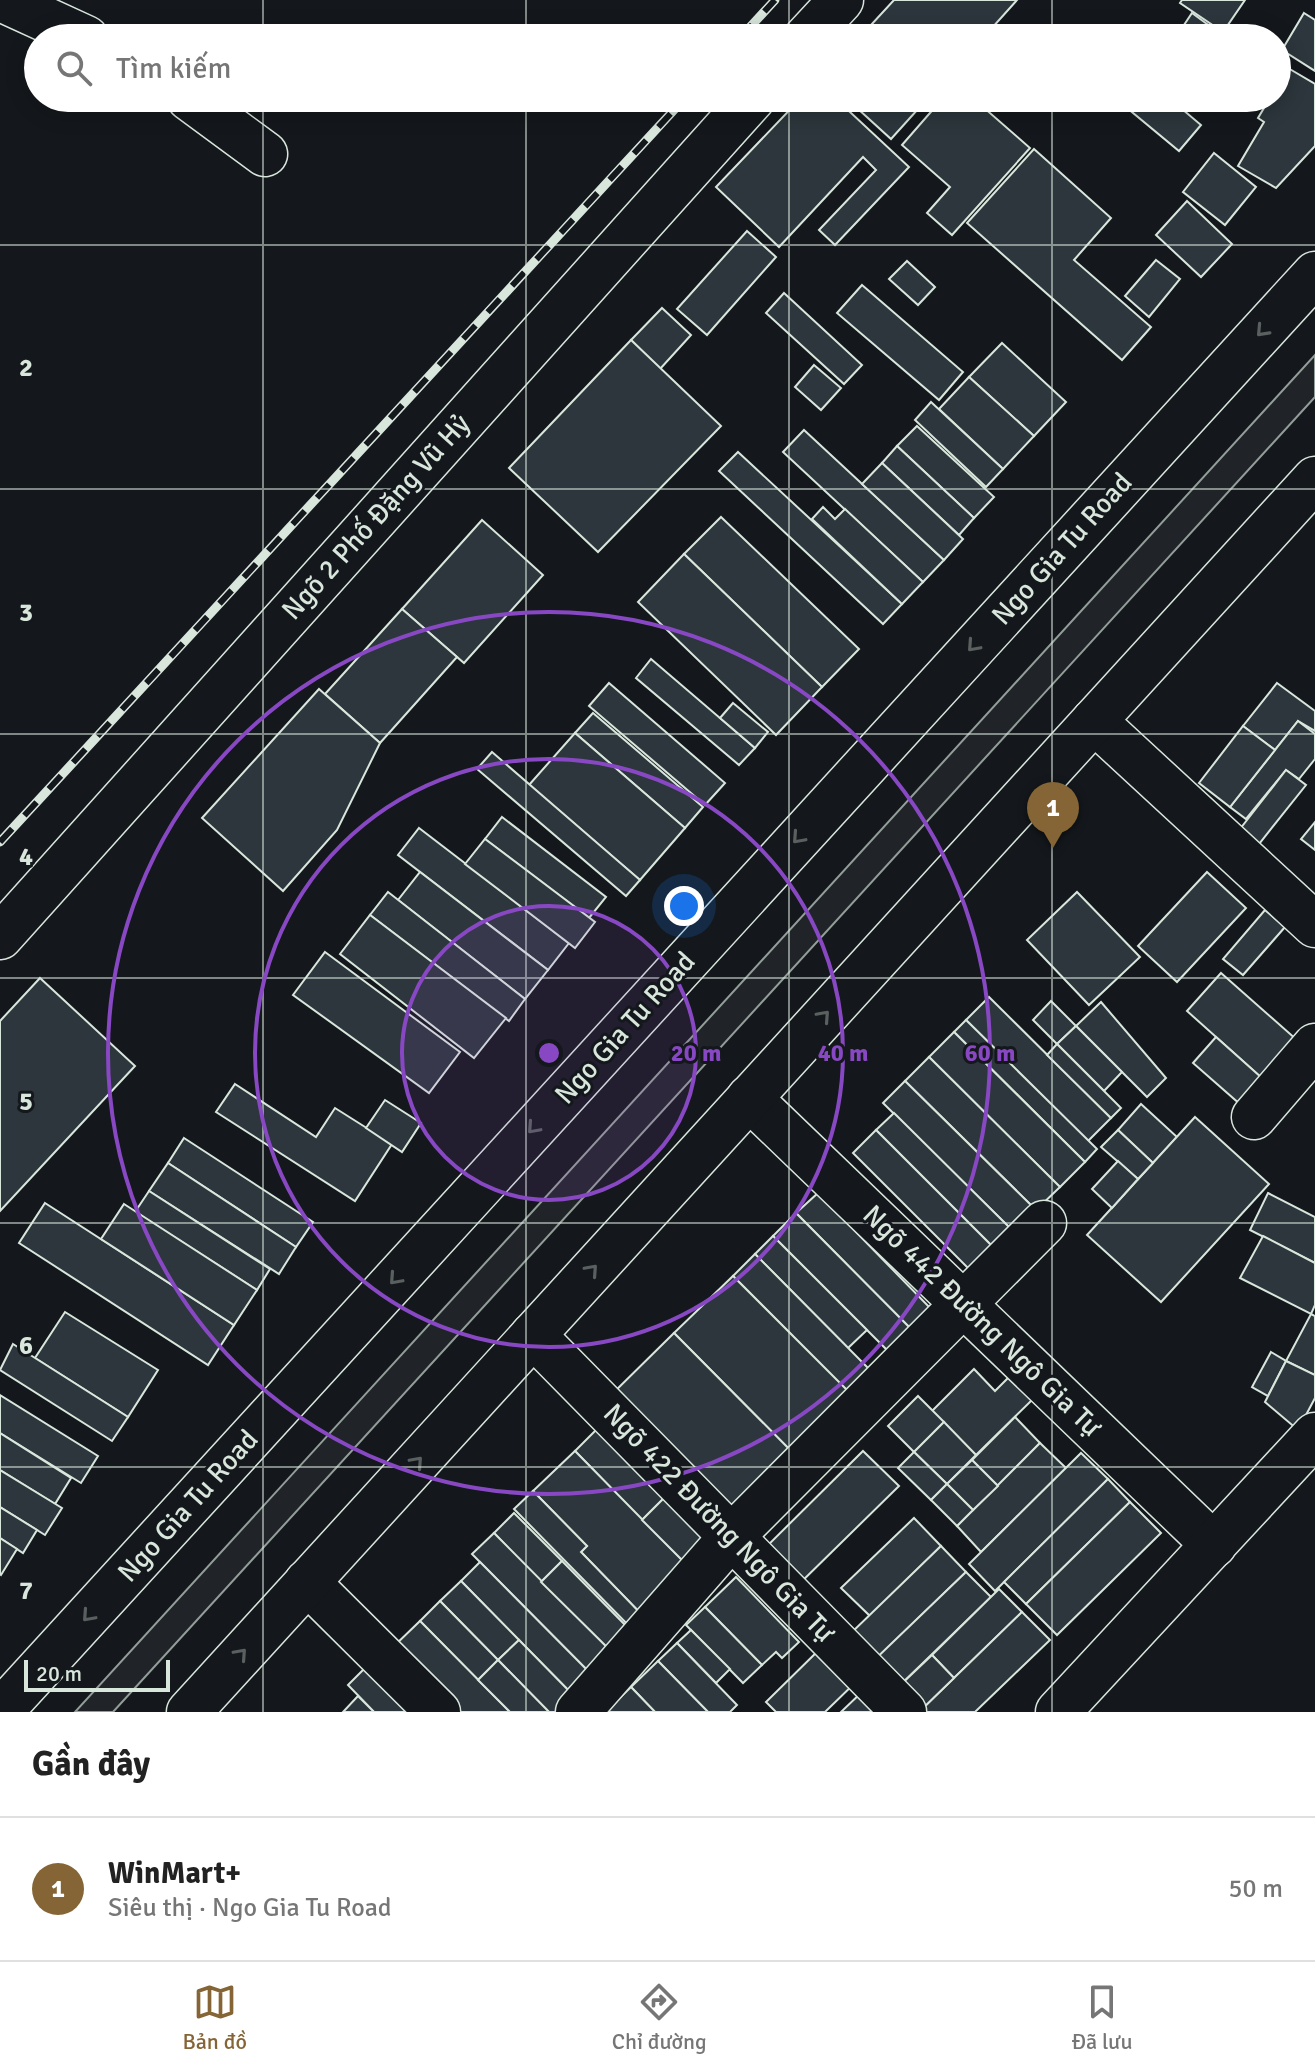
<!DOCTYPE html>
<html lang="vi">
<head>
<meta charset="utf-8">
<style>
	:root { --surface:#fff; --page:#f6f6f6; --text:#222; --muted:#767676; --line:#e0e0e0; --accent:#856535 }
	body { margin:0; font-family:Signika,sans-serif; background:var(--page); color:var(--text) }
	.scale { position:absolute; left:24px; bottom:20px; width:146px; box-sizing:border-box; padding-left:8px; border:4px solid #d8e6dc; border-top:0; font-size:22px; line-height:28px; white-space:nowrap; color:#d8e6dc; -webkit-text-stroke:6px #14181c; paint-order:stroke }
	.you { position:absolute; left:684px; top:906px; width:28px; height:28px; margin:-20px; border:6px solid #fff; border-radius:50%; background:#1a73e8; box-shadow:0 0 0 12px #1a73e833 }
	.badge { display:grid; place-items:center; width:52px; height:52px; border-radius:50%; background:var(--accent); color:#fff; font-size:26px; font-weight:700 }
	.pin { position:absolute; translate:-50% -66px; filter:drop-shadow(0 2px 4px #0008) }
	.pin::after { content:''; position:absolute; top:42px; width:28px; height:24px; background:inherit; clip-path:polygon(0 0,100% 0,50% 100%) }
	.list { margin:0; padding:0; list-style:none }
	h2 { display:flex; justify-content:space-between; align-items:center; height:104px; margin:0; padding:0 32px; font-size:34px }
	h2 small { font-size:26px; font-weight:400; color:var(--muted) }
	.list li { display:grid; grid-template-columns:52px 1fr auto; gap:24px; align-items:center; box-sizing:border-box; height:144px; padding:0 32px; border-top:2px solid var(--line) }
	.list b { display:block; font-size:30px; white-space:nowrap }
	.list p { margin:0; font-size:26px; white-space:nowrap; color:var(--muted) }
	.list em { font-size:26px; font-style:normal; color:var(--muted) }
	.icon { flex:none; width:44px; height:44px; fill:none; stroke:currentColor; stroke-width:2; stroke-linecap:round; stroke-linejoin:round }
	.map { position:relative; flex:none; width:1315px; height:1712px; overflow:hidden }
	.search { position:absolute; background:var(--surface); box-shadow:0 4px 20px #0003; left:24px; right:24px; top:24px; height:88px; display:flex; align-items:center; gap:20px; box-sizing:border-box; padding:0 28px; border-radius:44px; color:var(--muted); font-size:30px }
	.sheet { height:248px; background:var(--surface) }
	nav { display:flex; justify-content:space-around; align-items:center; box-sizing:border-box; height:112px; border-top:2px solid var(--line); background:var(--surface); font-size:22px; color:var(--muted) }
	nav a { display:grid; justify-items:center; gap:4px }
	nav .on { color:var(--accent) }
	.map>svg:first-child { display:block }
	.green { fill:#202428; stroke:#939e99; stroke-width:2 }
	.building { fill:#2c363c; stroke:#d8e6dc; stroke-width:2 }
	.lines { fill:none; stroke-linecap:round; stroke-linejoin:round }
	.street-casing { stroke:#d8e6dc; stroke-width:47 }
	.primary-casing { stroke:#d8e6dc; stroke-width:47 }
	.street { stroke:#14181c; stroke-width:44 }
	.primary { stroke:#14181c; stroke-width:44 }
	.rail-casing { stroke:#d8e6dc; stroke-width:9 }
	.rail { stroke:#14181c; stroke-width:6; stroke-dasharray:18; stroke-linecap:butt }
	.oneway { stroke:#59605f }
	.grid { fill:none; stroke:#d8e6dc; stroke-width:2; stroke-opacity:0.55 }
	.ring { fill:none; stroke:#8948c3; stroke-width:4 }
	.labels { text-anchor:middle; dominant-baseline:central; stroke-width:6; stroke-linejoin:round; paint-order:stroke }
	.street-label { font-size:28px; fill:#d8e6dc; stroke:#14181c }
	.grid-label { font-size:26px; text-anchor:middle; font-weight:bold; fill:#d8e6dc; stroke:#14181c; stroke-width:6; stroke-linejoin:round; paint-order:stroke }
	.centre { fill:#8948c3; stroke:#14181c; stroke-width:4 }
	.ring-label { font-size:24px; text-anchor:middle; font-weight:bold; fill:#8948c3; stroke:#14181c; stroke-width:6; stroke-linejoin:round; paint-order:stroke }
</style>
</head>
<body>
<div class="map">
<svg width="1315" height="1712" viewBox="0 0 1315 1712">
	<rect width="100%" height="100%" fill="#14181c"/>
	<polygon class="green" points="1315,355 1315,397 113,1712 75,1712"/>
	<g class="building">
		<polygon points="894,0 1017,0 983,38 859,38"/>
		<polygon points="1182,0 1245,0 1223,32 1180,3"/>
		<polygon points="1192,13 1226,38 1195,38 1182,28"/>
		<polygon points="1304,13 1315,20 1315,71 1282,50"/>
		<polygon points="1288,68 1315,84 1315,146 1276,188 1238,166 1264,122 1258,118 1270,98 1277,98 1277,86"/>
		<polygon points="801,98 835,98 909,167 835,245 819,230 876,170 863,157 779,247 716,187"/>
		<polygon points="846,98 928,98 891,139"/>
		<polygon points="943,98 977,98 975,100 1030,148 952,235 927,213 950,187 902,145"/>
		<polygon points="1115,98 1169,98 1201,125 1179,151"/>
		<polygon points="1034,149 1111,218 1074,260 1151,327 1122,360 967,223"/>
		<polygon points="1214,153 1256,187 1225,225 1183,192"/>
		<polygon points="1187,201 1232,244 1201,277 1156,235"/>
		<polygon points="747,231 776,257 707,335 677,309"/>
		<polygon points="1156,260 1180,279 1149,317 1125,296"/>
		<polygon points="907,261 935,287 918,305 889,279"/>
		<polygon points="862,285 963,372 939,400 837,313"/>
		<polygon points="784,293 862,365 844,384 766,313"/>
		<polygon points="662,308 691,335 660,369 631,340"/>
		<polygon points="631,340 721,426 598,552 509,468"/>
		<polygon points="1002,343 1066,402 1034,436 969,377"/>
		<polygon points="814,365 841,388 821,410 795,387"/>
		<polygon points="969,377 1034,436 1003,469 939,409"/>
		<polygon points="931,402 1003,469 986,487 915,420"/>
		<polygon points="917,426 994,497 974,518 897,446"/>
		<polygon points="804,430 944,560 923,582 783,452"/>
		<polygon points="897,446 974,518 959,535 882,463"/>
		<polygon points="738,452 902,604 883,624 719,471"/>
		<polygon points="882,463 963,539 944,560 862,484"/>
		<polygon points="823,507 835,519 845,509 923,582 902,604 812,519"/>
		<polygon points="721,517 859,649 822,687 684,554"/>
		<polygon points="482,520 543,575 464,663 402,609"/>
		<polygon points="684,554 822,687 776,735 638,602"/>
		<polygon points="402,609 457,657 380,743 325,694"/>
		<polygon points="651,659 755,748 739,765 636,678"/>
		<polygon points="609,683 725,783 705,805 589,706"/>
		<polygon points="1277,683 1315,711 1315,731 1298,721 1275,750 1243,726"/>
		<polygon points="319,689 380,743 337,830 283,891 202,818"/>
		<polygon points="733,703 768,732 755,748 720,718"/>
		<polygon points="593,713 703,807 685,828 575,733"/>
		<polygon points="1298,721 1315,734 1315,759 1299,779 1286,770 1246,819 1230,807"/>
		<polygon points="1243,726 1275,750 1230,807 1199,783"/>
		<polygon points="575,733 685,828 640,880 529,785"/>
		<polygon points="492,752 640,880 626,896 477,769"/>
		<polygon points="1286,770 1306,785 1259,844 1240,829"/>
		<polygon points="502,817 606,897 589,918 485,839"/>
		<polygon points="1315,822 1315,850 1301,839"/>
		<polygon points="419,828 569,943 548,970 398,855"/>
		<polygon points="485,839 595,922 575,948 465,864"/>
		<polygon points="420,872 548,970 525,999 398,900"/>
		<polygon points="1207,872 1246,908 1177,982 1138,946"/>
		<polygon points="388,892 525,999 509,1021 370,915"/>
		<polygon points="1077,892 1140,957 1089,1005 1027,940"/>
		<polygon points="1265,910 1285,927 1243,975 1223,959"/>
		<polygon points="370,915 506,1018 474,1058 340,954"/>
		<polygon points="325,952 460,1052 429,1093 293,995"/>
		<polygon points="1221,973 1306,1048 1272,1087 1187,1011"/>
		<polygon points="40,978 135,1066 0,1211 0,1021"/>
		<polygon points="989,997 1111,1118 1088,1141 966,1020"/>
		<polygon points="1051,1001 1076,1026 1057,1044 1033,1020"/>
		<polygon points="1101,1002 1166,1078 1147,1097 1076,1026"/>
		<polygon points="966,1020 1097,1149 1085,1162 954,1032"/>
		<polygon points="1076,1026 1122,1072 1104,1091 1057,1044"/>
		<polygon points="954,1032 1085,1162 1060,1187 929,1057"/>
		<polygon points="1216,1037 1272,1087 1249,1112 1193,1063"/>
		<polygon points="1057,1044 1121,1108 1111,1118 1047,1055"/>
		<polygon points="929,1057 1060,1187 1036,1210 905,1081"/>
		<polygon points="905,1081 1036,1210 1014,1232 883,1103"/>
		<polygon points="235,1084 316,1137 335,1108 392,1144 355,1201 216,1112"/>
		<polygon points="385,1100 421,1123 402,1152 366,1128"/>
		<polygon points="1141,1104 1177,1137 1153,1163 1118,1130"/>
		<polygon points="894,1113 1014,1232 996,1250 876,1130"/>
		<polygon points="1195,1117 1269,1184 1161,1302 1087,1235"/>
		<polygon points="876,1130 996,1250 973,1273 853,1153"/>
		<polygon points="1118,1130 1153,1163 1138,1179 1101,1147"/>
		<polygon points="184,1138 313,1222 296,1247 168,1163"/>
		<polygon points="1118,1161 1138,1179 1112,1208 1092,1189"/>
		<polygon points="168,1163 296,1247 279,1274 149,1191"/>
		<polygon points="149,1191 270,1269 257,1290 135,1212"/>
		<polygon points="818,1193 934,1312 914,1332 796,1213"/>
		<polygon points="1268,1193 1315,1217 1315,1263 1250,1230"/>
		<polygon points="45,1203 234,1325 208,1365 19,1243"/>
		<polygon points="124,1204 257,1290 234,1325 101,1239"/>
		<polygon points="796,1213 914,1332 891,1354 773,1236"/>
		<polygon points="773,1236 867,1330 848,1348 755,1254"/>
		<polygon points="1263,1236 1315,1263 1315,1305 1311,1314 1240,1278"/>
		<polygon points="755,1254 874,1374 852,1396 733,1276"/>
		<polygon points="733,1276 859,1402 800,1460 674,1333"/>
		<polygon points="65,1312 158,1370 128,1417 35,1358"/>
		<polygon points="1311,1314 1315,1316 1315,1375 1286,1361"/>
		<polygon points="674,1333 800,1460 730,1528 604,1402"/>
		<polygon points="13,1344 128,1417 112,1441 0,1370"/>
		<polygon points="1271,1352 1286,1361 1268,1396 1252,1387"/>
		<polygon points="1286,1361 1315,1375 1315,1398 1298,1430 1265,1402"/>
		<polygon points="974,1369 995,1391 1009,1377 1032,1400 976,1455 932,1411"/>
		<polygon points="0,1395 98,1456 81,1483 0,1433"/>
		<polygon points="918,1396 944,1422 914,1452 888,1426"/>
		<polygon points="1015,1417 1040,1443 998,1486 972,1460"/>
		<polygon points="604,1422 671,1491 642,1520 575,1451"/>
		<polygon points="944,1422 976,1455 947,1484 914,1452"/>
		<polygon points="0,1433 71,1478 55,1504 0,1470"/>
		<polygon points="1040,1443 1066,1468 981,1552 957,1526"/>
		<polygon points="575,1451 691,1569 649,1622 581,1552 587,1546 533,1491"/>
		<polygon points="863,1451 899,1486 793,1590 758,1555"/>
		<polygon points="914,1452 947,1484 931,1500 898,1468"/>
		<polygon points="1081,1453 1108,1479 995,1591 969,1564"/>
		<polygon points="972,1460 998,1486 973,1510 947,1484"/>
		<polygon points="0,1470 62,1508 45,1535 0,1507"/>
		<polygon points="1108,1479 1130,1502 1026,1604 1004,1582"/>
		<polygon points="947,1484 973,1510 957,1526 931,1500"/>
		<polygon points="533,1491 587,1546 581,1552 649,1622 637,1634 514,1509"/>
		<polygon points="671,1491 720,1542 691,1569 642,1520"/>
		<polygon points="1130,1502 1161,1533 1057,1635 1026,1604"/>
		<polygon points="0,1507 37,1530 23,1553 0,1538"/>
		<polygon points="514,1513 562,1561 541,1582 494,1533"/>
		<polygon points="914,1518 941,1546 870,1616 841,1588"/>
		<polygon points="494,1533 615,1655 593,1676 472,1554"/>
		<polygon points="0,1538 17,1549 1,1575 0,1574"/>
		<polygon points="941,1546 966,1572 874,1661 849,1635"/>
		<polygon points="562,1561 635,1635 615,1655 541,1582"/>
		<polygon points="480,1562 593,1676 573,1695 461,1581"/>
		<polygon points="966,1572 991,1597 892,1693 867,1667"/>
		<polygon points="736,1577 799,1642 782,1658 776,1652 762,1665 705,1607"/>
		<polygon points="461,1581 519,1640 498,1660 440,1601"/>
		<polygon points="999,1589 1022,1612 954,1678 932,1655"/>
		<polygon points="440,1601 498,1660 478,1680 420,1621"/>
		<polygon points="705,1607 762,1665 743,1683 686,1625"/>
		<polygon points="1022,1612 1050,1640 975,1712 919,1712"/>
		<polygon points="420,1621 510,1712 455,1712 392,1648"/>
		<polygon points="691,1630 730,1669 716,1683 677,1643"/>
		<polygon points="519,1640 573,1695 555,1712 549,1712 498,1660"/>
		<polygon points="677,1643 737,1705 730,1712 708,1712 658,1661"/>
		<polygon points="825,1644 859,1679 825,1712 776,1712 766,1702"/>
		<polygon points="932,1655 954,1678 919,1712 892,1693"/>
		<polygon points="498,1660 549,1712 510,1712 478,1680"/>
		<polygon points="658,1661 708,1712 655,1712 631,1687"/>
		<polygon points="371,1662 420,1712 374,1712 348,1685"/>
		<polygon points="631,1687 655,1712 605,1712"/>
		<polygon points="863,1691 880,1712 841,1712"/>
		<polygon points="358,1696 374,1712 343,1712"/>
	</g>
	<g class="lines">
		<defs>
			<g id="street">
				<polyline points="3,0 86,38"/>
				<polyline points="806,38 841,0"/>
				<polyline points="189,98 265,154"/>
				<polyline points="1094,721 1315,925"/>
				<polyline points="0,937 753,98"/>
				<polyline points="749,1098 1214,1545"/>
				<polyline points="1254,1117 1315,1046"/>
				<polyline points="533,1335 904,1712"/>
				<polyline points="307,1582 438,1712"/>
				<polyline points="578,1712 732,1536 1044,1223"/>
				<polyline points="1058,1712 1315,1435"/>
			</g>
			<g id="primary">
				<polyline points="0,1712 1315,274"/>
				<polyline points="189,1712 1315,479"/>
			</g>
		</defs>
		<use href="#street" class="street-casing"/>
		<use href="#primary" class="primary-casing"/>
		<use href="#street" class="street"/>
		<use href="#primary" class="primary"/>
		<defs>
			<g id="rail">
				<polyline points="740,38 775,0"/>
				<polyline points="0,842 685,98"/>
			</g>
		</defs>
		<use href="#rail" class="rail-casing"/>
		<use href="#rail" class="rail"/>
	</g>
	<defs><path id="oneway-chevron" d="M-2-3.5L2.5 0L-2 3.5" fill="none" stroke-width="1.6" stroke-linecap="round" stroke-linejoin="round" transform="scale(2)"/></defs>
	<g class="oneway">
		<use href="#oneway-chevron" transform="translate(1262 331) rotate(133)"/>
		<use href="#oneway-chevron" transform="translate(973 646) rotate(132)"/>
		<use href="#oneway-chevron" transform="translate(798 838) rotate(132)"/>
		<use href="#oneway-chevron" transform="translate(824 1016) rotate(-48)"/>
		<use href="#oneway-chevron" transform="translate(533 1128) rotate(132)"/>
		<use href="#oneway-chevron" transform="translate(592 1270) rotate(-48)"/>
		<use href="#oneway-chevron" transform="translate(395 1279) rotate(132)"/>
		<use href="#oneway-chevron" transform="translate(417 1462) rotate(-48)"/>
		<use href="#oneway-chevron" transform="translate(88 1616) rotate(132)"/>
		<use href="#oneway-chevron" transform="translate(241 1654) rotate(-48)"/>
	</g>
	<path class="grid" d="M 263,0 L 263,38M 526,0 L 526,38M 789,0 L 789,38M 1052,0 L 1052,38M 263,98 L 263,1712M 526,98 L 526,1712M 789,98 L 789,1712M 1052,98 L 1052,1712M 0,245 L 1315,245M 0,489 L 1315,489M 0,734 L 1315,734M 0,978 L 1315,978M 0,1223 L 1315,1223M 0,1467 L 1315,1467"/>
	<circle cx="549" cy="1053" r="147" fill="#8948c3" fill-opacity=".12"/>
	<g class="ring">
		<circle cx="549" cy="1053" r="147"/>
		<circle cx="549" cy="1053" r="294"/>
		<circle cx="549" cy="1053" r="441"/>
	</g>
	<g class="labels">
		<g class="street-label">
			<text transform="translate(376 517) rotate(-48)">Ngõ 2 Phố Đặng Vũ Hỷ</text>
			<text transform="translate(1062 549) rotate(-48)">Ngo Gia Tu Road</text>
			<text transform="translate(625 1028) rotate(-48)">Ngo Gia Tu Road</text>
			<text transform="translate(982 1321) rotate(44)">Ngõ 442 Đường Ngô Gia Tự</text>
			<text transform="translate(188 1506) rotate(-48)">Ngo Gia Tu Road</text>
			<text transform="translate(719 1523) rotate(46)">Ngõ 422 Đường Ngô Gia Tự</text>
		</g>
	</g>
	<g class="grid-label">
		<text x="26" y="376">2</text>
		<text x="26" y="621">3</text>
		<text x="26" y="865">4</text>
		<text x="26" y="1110">5</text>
		<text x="26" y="1354">6</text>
		<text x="26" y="1599">7</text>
	</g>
	<circle cx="549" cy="1053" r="12" class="centre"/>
	<g class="ring-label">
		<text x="696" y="1061">20 m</text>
		<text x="843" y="1061">40 m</text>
		<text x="990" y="1061">60 m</text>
	</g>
</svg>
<div class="scale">20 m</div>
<div class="you"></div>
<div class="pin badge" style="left:1053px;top:848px">1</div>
<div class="search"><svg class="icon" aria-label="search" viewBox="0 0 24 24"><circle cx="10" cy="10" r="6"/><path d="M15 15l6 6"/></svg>Tìm kiếm</div>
</div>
<section class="sheet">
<h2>Gần đây<small></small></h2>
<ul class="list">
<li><span class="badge">1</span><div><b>WinMart+</b><p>Siêu thị · Ngo Gia Tu Road</p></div><em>50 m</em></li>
</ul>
</section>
<nav>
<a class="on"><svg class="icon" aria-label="map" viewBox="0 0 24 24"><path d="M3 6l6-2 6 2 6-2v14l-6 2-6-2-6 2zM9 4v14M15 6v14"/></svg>Bản đồ</a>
<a><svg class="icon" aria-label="directions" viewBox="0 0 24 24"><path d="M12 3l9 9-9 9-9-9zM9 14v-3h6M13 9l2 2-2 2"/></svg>Chỉ đường</a>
<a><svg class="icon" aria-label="saved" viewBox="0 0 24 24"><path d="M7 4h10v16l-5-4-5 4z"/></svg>Đã lưu</a>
</nav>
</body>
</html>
